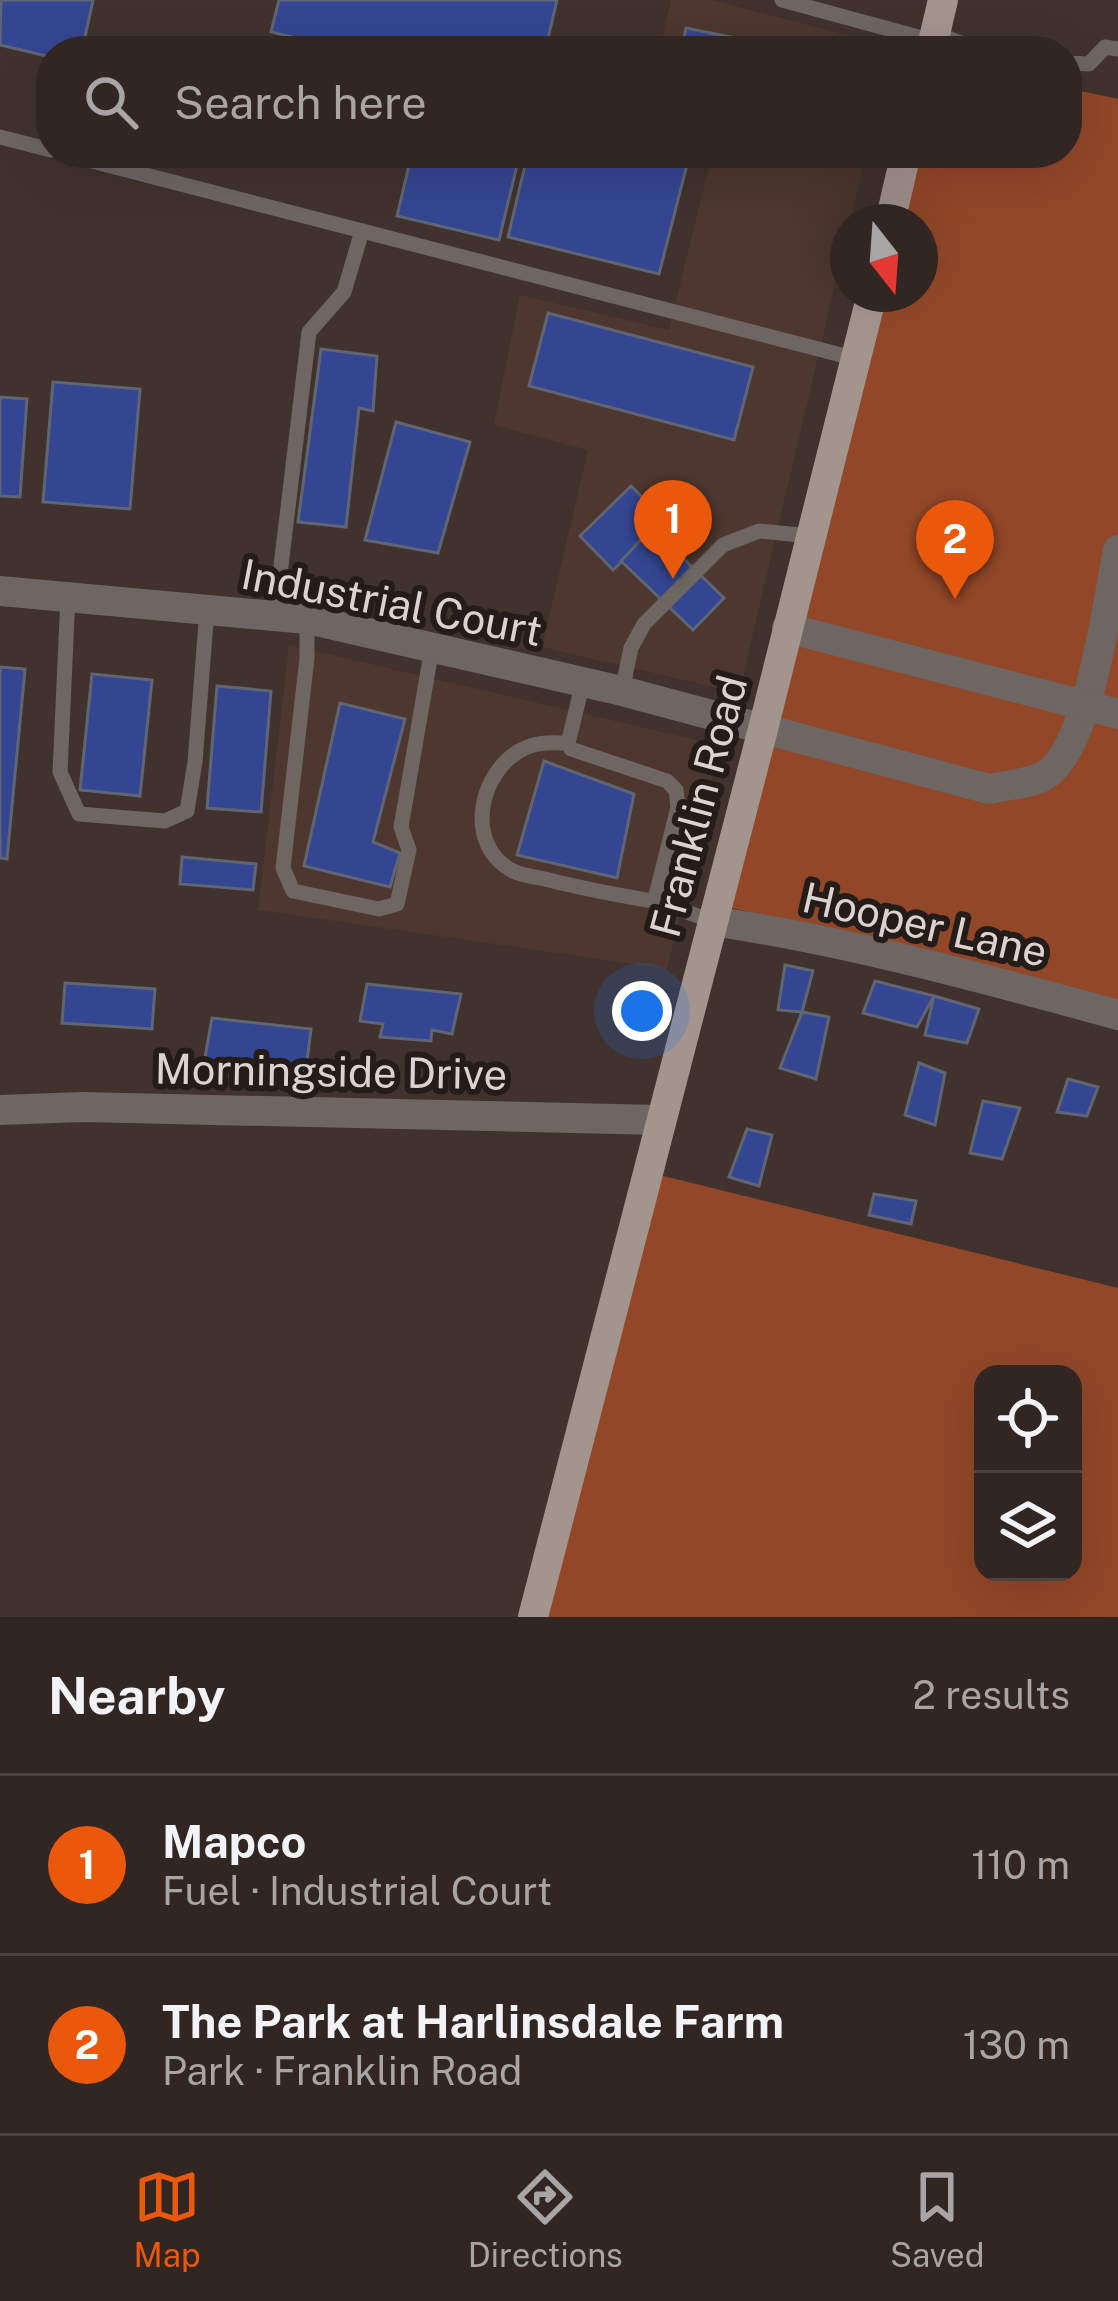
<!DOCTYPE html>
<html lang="en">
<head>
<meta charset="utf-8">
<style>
	:root { --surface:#312622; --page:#3d322f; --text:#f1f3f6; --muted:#a8a5a5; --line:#4c4340; --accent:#ea580c }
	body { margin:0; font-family:"Public Sans",sans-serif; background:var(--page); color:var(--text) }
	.controls { position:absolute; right:36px; bottom:36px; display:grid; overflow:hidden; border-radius:24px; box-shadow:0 12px 48px #0002 }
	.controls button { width:108px; height:108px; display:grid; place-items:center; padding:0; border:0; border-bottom:3px solid var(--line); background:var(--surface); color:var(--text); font:60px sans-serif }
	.compass { position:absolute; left:830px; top:204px; width:108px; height:108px; border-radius:50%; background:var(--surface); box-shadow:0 12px 48px #0002; rotate:163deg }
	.you { position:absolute; left:642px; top:1011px; width:42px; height:42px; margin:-30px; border:9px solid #fff; border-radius:50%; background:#1a73e8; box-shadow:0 0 0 18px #1a73e833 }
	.badge { display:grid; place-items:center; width:78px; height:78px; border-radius:50%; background:var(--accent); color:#fff; font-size:39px; font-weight:700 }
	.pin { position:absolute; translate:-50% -99px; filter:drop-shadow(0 3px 6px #0008) }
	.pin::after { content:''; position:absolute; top:63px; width:42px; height:36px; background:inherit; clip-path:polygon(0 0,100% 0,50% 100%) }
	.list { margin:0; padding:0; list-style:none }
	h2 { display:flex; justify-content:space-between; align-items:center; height:156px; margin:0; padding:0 48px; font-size:51px }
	h2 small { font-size:39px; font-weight:400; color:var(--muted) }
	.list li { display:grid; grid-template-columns:78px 1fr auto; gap:36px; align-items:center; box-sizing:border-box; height:180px; padding:0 48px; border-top:3px solid var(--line) }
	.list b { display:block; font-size:45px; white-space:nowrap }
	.list p { margin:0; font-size:39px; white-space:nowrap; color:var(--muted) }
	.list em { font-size:39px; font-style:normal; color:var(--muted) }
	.icon { flex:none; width:66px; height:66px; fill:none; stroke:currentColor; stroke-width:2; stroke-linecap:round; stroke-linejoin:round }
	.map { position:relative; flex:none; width:1118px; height:1617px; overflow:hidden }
	.search { position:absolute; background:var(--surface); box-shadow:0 12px 48px #0002; left:36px; right:36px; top:36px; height:132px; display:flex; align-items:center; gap:30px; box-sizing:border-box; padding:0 42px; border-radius:48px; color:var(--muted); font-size:45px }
	.sheet { height:516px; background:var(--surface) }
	nav { display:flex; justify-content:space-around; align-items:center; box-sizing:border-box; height:168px; border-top:3px solid var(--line); background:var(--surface); font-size:33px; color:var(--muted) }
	nav a { display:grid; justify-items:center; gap:6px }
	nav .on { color:var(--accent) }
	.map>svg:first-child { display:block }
	.built { fill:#4d372f }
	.green { fill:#924728; fill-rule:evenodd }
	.building { fill:#344691; stroke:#606573; stroke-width:3 }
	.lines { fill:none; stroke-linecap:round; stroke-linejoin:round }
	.path { stroke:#938783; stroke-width:4.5; stroke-dasharray:12 6; stroke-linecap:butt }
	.lane { stroke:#6d6663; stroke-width:15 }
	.street { stroke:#6d6663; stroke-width:30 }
	.primary { stroke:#a3948e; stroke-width:30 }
	.labels { text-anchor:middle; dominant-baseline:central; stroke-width:12; stroke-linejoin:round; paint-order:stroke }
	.street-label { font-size:42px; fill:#dcd3cf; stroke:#231c19 }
</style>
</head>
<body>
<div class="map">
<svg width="1118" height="1617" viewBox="0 0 1118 1617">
	<rect width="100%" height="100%" fill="#41322d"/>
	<g class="built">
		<polygon points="671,0 713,0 891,47 890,51 659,51"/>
		<polygon points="712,153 866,153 739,693 542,647 588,450 494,425 520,295 669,330"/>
		<polygon points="289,645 701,741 717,756 667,969 258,910"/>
	</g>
	<g class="green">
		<polygon points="1067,88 1118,99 1118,1003 716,904 870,294 920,294 920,222 888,222 905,153 1067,153"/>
		<path d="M 647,1172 L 1118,1288 L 1118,1617 L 533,1617 ZM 983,1374 L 1073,1374 L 1073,1572 L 983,1572 Z"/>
	</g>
	<g class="building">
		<polygon points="1,0 93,0 82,51 51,51 51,57 0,45"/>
		<polygon points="279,0 557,0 545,51 351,51 271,32"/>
		<polygon points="686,28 800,51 681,51"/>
		<polygon points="412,153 520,153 499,240 397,216"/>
		<polygon points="528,153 690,153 659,274 508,237"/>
		<polygon points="548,313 753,367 734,440 529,386"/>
		<polygon points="321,349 377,356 373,411 359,408 346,527 298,522"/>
		<polygon points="53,382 140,389 130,509 43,502"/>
		<polygon points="0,397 27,399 20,497 0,496"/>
		<polygon points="396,422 470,442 438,553 365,540"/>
		<polygon points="631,486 665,520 613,570 580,536"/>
		<polygon points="652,528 724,598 693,630 621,561"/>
		<polygon points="0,667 25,669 7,859 0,858"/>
		<polygon points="92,674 152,680 140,796 80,790"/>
		<polygon points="217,686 271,691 261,812 207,808"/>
		<polygon points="340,703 405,719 373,842 400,853 390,887 304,866"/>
		<polygon points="544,761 634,794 617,878 517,855"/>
		<polygon points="182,857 256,864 253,890 180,884"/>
		<polygon points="785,965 813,971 802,1012 778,1010"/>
		<polygon points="875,981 934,996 917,1027 863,1013"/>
		<polygon points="65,983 155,989 152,1029 62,1023"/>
		<polygon points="367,984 461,994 452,1034 432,1030 431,1041 380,1037 383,1024 360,1021"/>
		<polygon points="934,996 979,1009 967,1043 925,1035"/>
		<polygon points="802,1012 829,1017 816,1079 780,1068"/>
		<polygon points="212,1018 311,1029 304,1086 202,1074"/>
		<polygon points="919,1063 945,1073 935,1125 905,1115"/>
		<polygon points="1068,1079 1098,1087 1087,1116 1057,1112"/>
		<polygon points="983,1101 1020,1108 1002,1159 970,1153"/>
		<polygon points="747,1129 772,1135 759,1186 729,1177"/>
		<polygon points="874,1194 916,1201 911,1224 869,1215"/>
	</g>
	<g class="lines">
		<polyline class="path" points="828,46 845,51"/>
		<g class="lane">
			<polyline points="782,0 933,41"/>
			<polyline points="935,33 981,51"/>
			<polyline points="1067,63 1089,64 1105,47 1118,49"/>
			<polyline points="0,137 51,150"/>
			<polyline points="61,153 857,359"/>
			<polyline points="68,596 60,772 79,814 165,821 187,811 195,762 207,610"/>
			<polyline points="275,616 309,332 344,292 362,231"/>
			<polyline points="307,619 307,658 283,868 293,891 379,909 397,904 409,850 401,827 432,648"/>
			<polyline points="583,682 568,743 571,749 667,781 676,790 678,807 656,895 659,902 712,921"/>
			<polyline points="622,691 631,648 644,624 723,545 759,531 811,536"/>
			<path d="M 568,743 C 552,743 538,741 523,749 C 479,771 463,845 513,871 C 523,876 537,877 549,880 C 585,889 622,896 659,902"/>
		</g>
		<g class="street">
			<path d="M 0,591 L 307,619 L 622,691 L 989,789 C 1006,785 1029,784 1044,776 C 1089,751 1108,600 1118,550"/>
			<polyline points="787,628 1118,714"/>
			<path d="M 712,921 C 848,941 986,979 1118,1015"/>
			<polyline points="0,1110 83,1107 660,1120"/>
		</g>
		<g class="primary">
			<polyline points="931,51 943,0"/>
			<polyline points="890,222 906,153"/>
			<polyline points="533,1617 763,729 872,294"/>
		</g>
	</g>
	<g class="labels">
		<g class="street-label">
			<text transform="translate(392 602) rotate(11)">Industrial Court</text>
			<text transform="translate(698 806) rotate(-75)">Franklin Road</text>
			<text transform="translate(925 924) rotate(13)">Hooper Lane</text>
			<text transform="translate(331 1071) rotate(1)">Morningside Drive</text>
		</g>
	</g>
</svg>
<div class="controls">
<button><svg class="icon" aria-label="locate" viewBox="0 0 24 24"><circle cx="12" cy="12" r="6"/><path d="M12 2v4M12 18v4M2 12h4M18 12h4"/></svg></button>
<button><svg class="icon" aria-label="layers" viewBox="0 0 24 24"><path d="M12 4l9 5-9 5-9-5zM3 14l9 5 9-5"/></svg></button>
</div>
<svg class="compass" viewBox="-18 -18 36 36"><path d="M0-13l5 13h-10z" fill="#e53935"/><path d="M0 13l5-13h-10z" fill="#a8a5a5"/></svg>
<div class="you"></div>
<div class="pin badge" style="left:673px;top:579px">1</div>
<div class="pin badge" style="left:955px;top:599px">2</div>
<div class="search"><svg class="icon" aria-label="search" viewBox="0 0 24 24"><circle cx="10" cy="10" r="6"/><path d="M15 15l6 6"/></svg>Search here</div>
</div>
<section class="sheet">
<h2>Nearby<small>2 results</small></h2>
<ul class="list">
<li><span class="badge">1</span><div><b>Mapco</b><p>Fuel · Industrial Court</p></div><em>110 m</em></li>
<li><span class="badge">2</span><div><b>The Park at Harlinsdale Farm</b><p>Park · Franklin Road</p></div><em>130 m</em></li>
</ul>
</section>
<nav>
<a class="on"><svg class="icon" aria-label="map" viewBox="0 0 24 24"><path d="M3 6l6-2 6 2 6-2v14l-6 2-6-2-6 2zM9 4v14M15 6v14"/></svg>Map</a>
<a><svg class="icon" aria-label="directions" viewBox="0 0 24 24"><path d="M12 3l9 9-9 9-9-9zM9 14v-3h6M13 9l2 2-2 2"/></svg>Directions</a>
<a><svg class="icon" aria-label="saved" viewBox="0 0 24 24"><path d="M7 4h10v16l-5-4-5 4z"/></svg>Saved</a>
</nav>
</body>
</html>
